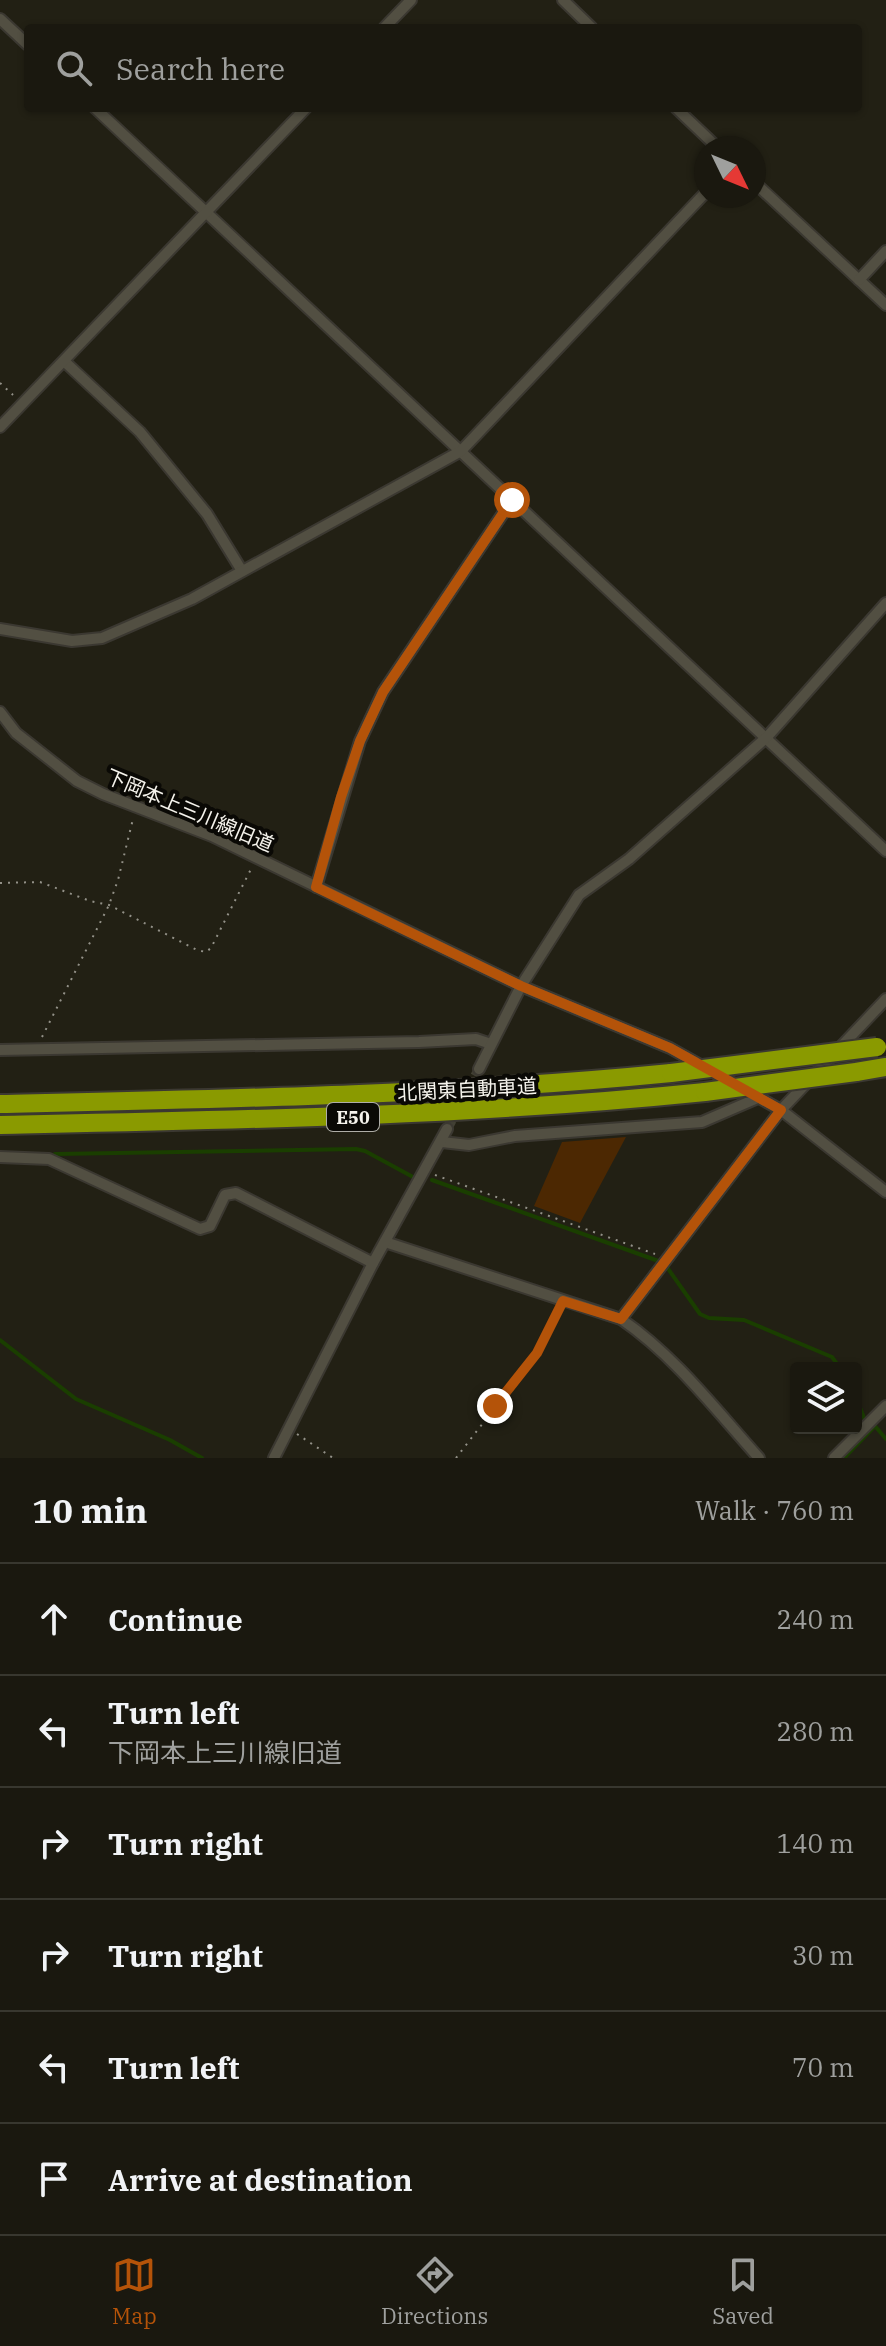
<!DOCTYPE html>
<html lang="en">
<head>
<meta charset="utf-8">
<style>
	:root { --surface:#1a180f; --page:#27251d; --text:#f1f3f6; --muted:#9fa09e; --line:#38372f; --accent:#b45309 }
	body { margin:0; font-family:"IBM Plex Serif","Noto Sans JP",serif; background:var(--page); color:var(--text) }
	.controls { position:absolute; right:24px; bottom:24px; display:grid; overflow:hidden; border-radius:8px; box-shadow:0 2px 6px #0004 }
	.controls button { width:72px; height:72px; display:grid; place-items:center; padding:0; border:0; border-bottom:2px solid var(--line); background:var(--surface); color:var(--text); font:40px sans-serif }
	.compass { position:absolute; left:694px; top:136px; width:72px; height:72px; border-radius:50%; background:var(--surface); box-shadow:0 2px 6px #0004; rotate:133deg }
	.stop { position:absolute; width:24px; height:24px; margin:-18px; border:6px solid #b45309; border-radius:50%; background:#fff }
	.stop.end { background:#b45309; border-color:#fff; box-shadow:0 2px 8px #0008 }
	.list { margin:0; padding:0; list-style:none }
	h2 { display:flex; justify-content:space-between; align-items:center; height:104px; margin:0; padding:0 32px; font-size:34px }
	h2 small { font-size:26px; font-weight:400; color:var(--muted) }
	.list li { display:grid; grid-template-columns:52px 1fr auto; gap:24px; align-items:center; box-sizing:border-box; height:112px; padding:0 32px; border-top:2px solid var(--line) }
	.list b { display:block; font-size:30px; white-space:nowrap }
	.list p { margin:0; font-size:26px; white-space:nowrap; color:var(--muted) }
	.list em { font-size:26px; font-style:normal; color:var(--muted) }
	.icon { flex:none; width:44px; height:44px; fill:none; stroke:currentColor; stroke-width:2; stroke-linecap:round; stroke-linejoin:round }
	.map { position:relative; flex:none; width:886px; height:1458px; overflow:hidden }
	.search { position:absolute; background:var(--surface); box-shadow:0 2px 6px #0004; left:24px; right:24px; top:24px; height:88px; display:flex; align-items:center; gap:20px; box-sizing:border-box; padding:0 28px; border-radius:8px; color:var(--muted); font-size:30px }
	.sheet { height:776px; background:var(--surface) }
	nav { display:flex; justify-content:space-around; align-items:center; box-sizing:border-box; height:112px; border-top:2px solid var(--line); background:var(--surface); font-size:22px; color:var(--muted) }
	nav a { display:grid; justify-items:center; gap:4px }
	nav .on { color:var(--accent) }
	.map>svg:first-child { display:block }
	.green { fill:#4c2802 }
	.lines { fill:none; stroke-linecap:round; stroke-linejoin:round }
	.stream { stroke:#1a3e00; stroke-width:4 }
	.minor-tunnel { stroke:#424034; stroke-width:10; stroke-dasharray:10 5; stroke-linecap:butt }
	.minor-casing { stroke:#3b3831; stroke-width:14 }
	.motorway-casing { stroke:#3b3831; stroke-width:22 }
	.path { stroke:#939188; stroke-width:2; stroke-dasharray:2 6; stroke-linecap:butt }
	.minor { stroke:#524f42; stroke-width:10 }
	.motorway { stroke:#8a9a00; stroke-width:18 }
	.motorway-bridge-casing { stroke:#3b3831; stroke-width:22; stroke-linecap:butt }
	.motorway-bridge { stroke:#8a9a00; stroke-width:18 }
	.route { stroke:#b45309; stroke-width:10 }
	.labels { text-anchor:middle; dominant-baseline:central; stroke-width:8; stroke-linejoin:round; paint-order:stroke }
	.shield { fill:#0a0905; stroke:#aeada7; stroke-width:2 }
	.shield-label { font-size:18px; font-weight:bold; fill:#f5f3ec }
	.street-label { font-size:20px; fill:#f5f3ec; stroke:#0a0905 }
</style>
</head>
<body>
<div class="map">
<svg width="886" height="1458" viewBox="0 0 886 1458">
	<rect width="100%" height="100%" fill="#222014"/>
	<polygon class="green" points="626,1137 580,1223 534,1206 562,1142"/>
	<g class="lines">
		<g class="stream">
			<polyline points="55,1154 356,1149 365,1151 413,1177"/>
			<polyline points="432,1180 664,1263 700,1314 709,1318 744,1320 832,1357 840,1368"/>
			<polyline points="0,1340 76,1399 170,1440 202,1458"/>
			<polyline points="856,1397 864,1418"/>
			<polyline points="844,1458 875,1426 886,1439"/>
		</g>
		<polyline class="minor-tunnel" points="447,1129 479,1069"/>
		<defs>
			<g id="minor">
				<polyline points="563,0 592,28"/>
				<polyline points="0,19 28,45"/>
				<polyline points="384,28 411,0"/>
				<polyline points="95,108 886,851"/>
				<polyline points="676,108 718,148"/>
				<polyline points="754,182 886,305"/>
				<polyline points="859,280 886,251"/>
				<polyline points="65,362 140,432 207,514 242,571"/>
				<polyline points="0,427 306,108"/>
				<polyline points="0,629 72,641 102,638 192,599 461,451 706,192"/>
				<polyline points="0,712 16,733 77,781 103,794 212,836 521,986 670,1048 781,1110 886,1192"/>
				<polyline points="316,887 360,741 383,692 512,500"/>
				<polyline points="0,1050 419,1042 476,1039 491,1044"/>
				<polyline points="479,1069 521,986 579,895 629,859 767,737 886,603"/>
				<polyline points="442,1142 469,1145 515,1136 702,1122 760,1097"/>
				<polyline points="0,1157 49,1159 200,1229 210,1226 225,1195 236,1193 373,1263"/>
				<path d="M 385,1242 L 621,1319 C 675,1356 715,1409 759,1458"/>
				<polyline points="621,1319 781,1110 886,999"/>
				<polyline points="274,1458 373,1263 447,1129"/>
				<polyline points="834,1458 886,1406"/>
			</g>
			<g id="motorway">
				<polyline points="856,1072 886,1067"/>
				<path d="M 0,1104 C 224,1099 448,1095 671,1073"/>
				<path d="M 0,1125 C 235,1120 470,1116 705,1092"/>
			</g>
		</defs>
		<use href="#minor" class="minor-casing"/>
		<use href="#motorway" class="motorway-casing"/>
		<g class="path">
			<polyline points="0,383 13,395"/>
			<polyline points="0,883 40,882 90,901 109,905 197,950 206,952 211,948 252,867"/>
			<polyline points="42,1037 109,905 118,880 133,819"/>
			<polyline points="435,1175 655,1254"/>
			<polyline points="297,1434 333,1458"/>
			<polyline points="456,1458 537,1353 557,1312"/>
		</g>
		<use href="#minor" class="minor"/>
		<use href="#motorway" class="motorway"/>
		<defs>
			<g id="motorway-bridge">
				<polyline points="671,1073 877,1047"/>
				<polyline points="705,1092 856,1072"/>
			</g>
		</defs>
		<use href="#motorway-bridge" class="motorway-bridge-casing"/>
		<use href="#motorway-bridge" class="motorway-bridge"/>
	</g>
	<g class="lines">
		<polyline class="route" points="495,1406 537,1353 563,1301 621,1319 781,1110 670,1048 521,986 316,887 341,797 360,741 383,692 512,500"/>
	</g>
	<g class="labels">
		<rect class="shield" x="327" y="1103" width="52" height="28" rx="6"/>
		<g class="shield-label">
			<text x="353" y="1117">E50</text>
		</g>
		<g class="street-label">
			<text transform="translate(190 810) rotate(23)">下岡本上三川線旧道</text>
			<text transform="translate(467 1089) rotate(-3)">北関東自動車道</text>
		</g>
	</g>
</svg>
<div class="controls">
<button><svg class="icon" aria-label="layers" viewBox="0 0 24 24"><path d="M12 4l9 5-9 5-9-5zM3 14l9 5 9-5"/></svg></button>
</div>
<svg class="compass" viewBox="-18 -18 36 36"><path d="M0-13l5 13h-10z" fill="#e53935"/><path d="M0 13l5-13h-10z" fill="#9fa09e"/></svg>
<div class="stop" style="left:512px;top:500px"></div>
<div class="stop end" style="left:495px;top:1406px"></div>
<div class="search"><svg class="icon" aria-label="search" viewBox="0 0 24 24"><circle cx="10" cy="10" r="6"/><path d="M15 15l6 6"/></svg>Search here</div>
</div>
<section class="sheet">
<h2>10 min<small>Walk · 760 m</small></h2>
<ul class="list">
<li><svg class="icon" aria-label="ahead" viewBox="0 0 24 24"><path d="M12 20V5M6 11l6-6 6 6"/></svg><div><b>Continue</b></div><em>240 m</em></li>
<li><svg class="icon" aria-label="left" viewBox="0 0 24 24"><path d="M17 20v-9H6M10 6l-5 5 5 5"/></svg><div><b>Turn left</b><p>下岡本上三川線旧道</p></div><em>280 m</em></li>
<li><svg class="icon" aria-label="right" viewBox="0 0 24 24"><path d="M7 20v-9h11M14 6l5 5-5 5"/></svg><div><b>Turn right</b></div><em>140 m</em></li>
<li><svg class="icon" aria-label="right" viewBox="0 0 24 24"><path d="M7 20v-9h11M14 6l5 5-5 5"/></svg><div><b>Turn right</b></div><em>30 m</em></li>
<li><svg class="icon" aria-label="left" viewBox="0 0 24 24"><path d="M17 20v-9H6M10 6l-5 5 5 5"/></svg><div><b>Turn left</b></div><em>70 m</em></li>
<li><svg class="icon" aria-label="arrive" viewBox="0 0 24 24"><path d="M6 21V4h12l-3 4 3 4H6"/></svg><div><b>Arrive at destination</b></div></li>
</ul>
</section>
<nav>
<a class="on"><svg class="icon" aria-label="map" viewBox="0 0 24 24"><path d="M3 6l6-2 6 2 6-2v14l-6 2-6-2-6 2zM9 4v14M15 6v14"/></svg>Map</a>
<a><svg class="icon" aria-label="directions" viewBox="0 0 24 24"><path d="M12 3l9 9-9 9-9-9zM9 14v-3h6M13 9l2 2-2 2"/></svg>Directions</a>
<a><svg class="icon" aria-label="saved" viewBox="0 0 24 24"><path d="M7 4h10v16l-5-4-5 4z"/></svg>Saved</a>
</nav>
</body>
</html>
